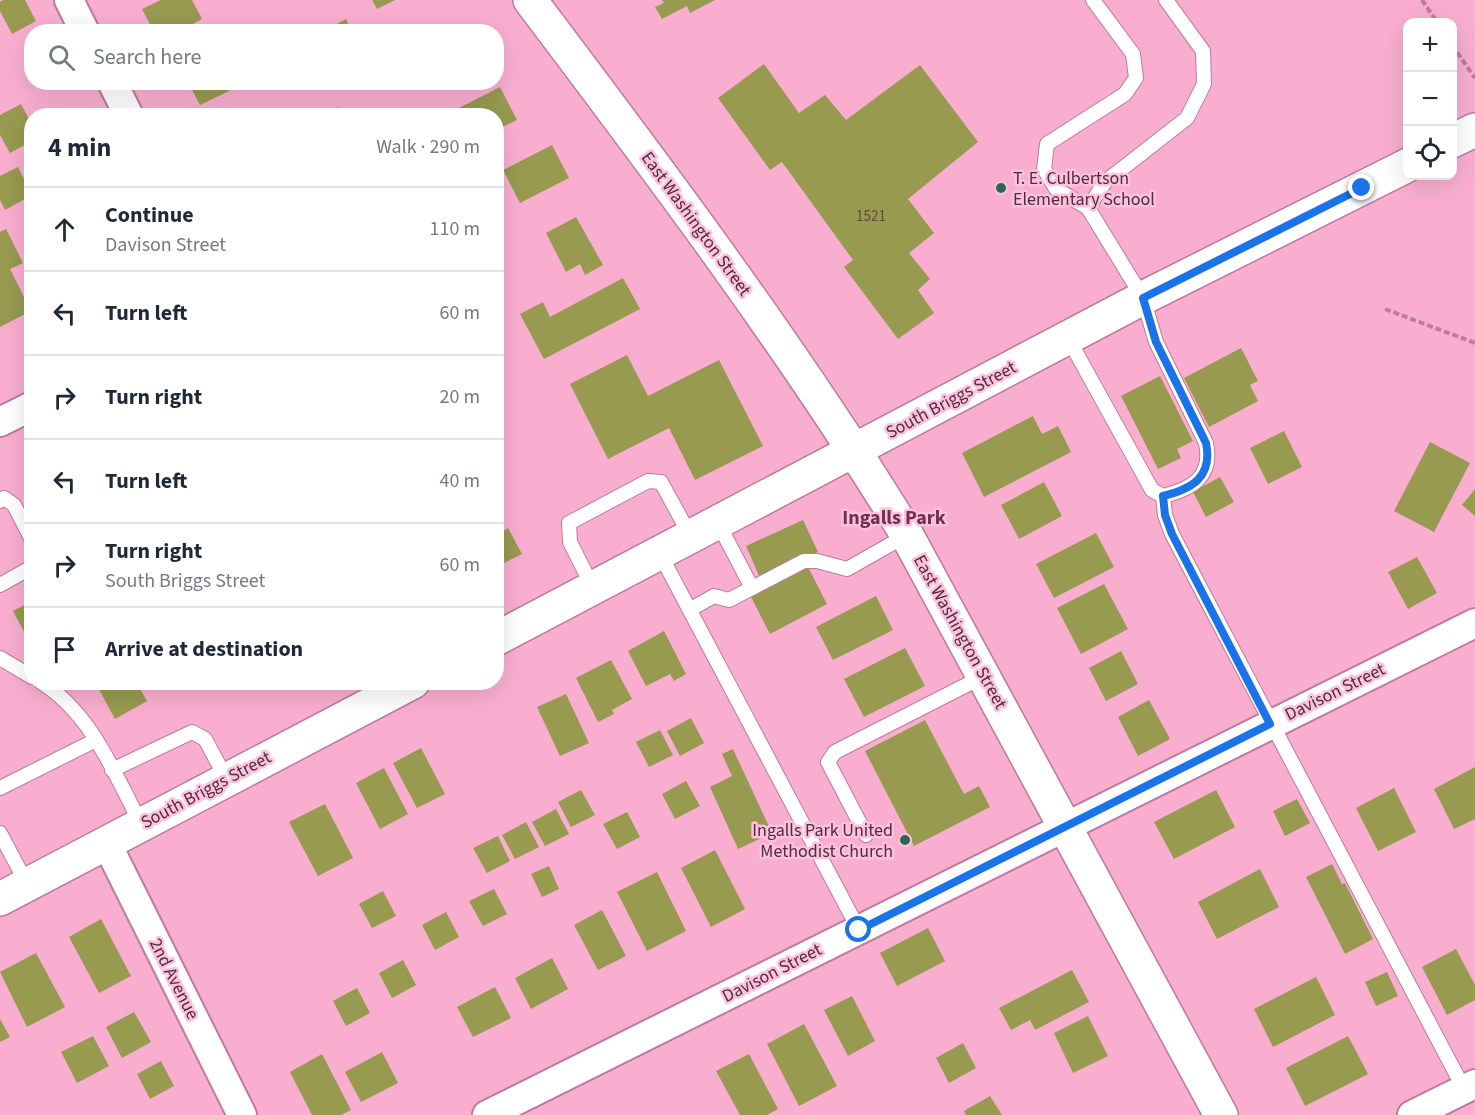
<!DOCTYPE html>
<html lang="en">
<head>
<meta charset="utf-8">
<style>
	:root { --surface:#fff; --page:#f2f2f3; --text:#1f2937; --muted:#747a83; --line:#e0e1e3 }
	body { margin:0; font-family:"Source Sans 3",sans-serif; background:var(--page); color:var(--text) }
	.controls { position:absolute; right:18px; top:18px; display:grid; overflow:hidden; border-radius:12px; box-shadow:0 6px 24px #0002 }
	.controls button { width:54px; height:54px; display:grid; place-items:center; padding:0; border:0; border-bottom:2px solid var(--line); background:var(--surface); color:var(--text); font:30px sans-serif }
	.stop { position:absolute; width:18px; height:18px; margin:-14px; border:4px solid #1a73e8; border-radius:50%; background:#fff }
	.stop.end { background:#1a73e8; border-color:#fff; box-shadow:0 2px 6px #0008 }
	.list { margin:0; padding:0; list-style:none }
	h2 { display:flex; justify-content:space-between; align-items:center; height:78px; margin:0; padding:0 24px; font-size:26px }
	h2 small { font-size:20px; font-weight:400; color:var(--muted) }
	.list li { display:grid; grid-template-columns:39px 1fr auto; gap:18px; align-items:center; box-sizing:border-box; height:84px; padding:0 24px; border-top:2px solid var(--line) }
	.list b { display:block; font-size:22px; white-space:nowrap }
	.list p { margin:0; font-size:20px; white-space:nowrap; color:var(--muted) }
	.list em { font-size:20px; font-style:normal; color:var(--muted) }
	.icon { flex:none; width:33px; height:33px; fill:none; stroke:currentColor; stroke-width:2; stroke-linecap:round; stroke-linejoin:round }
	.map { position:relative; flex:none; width:1475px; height:1115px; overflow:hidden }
	.search { position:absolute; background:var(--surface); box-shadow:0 6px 24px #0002; left:24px; top:24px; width:480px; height:66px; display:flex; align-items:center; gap:15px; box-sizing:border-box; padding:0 21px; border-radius:24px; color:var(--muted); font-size:22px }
	.panel { position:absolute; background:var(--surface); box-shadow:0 6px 24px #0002; left:24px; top:108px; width:480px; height:582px; border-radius:24px }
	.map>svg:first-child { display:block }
	.building { fill:#979a4f }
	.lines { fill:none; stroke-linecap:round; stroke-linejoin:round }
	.service-casing { stroke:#c0799a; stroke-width:16 }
	.minor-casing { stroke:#c0799a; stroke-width:32 }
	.tertiary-casing { stroke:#c0799a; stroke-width:36 }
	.path { stroke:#ba7f9a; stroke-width:4; stroke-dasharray:6 3; stroke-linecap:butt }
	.service { stroke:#fff; stroke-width:14 }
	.minor { stroke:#fff; stroke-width:28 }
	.tertiary { stroke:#fff; stroke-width:33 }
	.route { stroke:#1a73e8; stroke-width:8 }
	.poi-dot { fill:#286754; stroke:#fec0dc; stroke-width:2 }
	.labels { text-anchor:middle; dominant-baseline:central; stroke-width:5; stroke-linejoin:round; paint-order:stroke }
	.number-label { font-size:15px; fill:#5f4941 }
	.poi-label { font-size:18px; fill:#4c2e3c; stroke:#fec0dc; text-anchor:start }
	.street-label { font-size:18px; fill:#4c2e3c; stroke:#fec0dc }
	.neighbourhood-label { font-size:20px; font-weight:bold; fill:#703151; stroke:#fec0dc }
</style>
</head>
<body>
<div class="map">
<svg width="1475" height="1115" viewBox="0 0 1475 1115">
	<rect width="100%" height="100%" fill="#f9aed0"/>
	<g class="building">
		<polygon points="3,0 25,0 36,21 12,34 0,11 0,2"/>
		<polygon points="161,0 192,0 202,19 178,32 154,32 142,9"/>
		<polygon points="372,0 395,0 377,9"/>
		<polygon points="662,0 715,0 690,13 687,6 662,19 655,7 664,3"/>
		<polygon points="346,19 352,32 322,32"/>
		<polygon points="764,64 799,113 825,95 846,120 920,65 978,142 908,199 934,233 909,253 930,279 918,290 934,313 898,339 844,267 853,260 782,162 770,170 718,98"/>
		<polygon points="188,82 225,82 229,91 200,105"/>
		<polygon points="500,87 517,120 496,130 496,116 452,116 451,112"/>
		<polygon points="21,104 32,125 32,141 10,153 0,135 0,115"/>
		<polygon points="339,107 343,116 321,116"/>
		<polygon points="552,145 569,178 520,203 503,170"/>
		<polygon points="18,167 32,195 5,210 0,200 0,176"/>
		<polygon points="576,217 603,265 585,275 580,264 566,272 546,233"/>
		<polygon points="6,229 23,263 10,269 31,311 0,327 0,232"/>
		<polygon points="623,278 640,309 544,359 520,314 543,302 550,317"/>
		<polygon points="1241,348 1258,381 1250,385 1258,401 1209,427 1184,378"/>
		<polygon points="627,355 648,396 719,360 763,446 695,480 669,428 608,459 570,384"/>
		<polygon points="1160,376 1193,441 1177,449 1181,458 1158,469 1121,396"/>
		<polygon points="1033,416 1042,434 1058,426 1071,452 984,497 962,453"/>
		<polygon points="1284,431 1302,467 1268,484 1250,448"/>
		<polygon points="1430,442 1470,463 1434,532 1394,511"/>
		<polygon points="1220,477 1234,502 1206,517 1193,492"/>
		<polygon points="1044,482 1062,516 1019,539 1001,505"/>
		<polygon points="1475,489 1475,516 1462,505"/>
		<polygon points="803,520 818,552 760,578 746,546"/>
		<polygon points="508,528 522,554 496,567 496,535"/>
		<polygon points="1096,533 1114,567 1054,598 1036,564"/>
		<polygon points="1417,557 1437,593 1408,609 1388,572"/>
		<polygon points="808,567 827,604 770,634 751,597"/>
		<polygon points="1104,584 1128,629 1081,654 1057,608"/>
		<polygon points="876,596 893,630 833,660 816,627"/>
		<polygon points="32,601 32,640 29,641 13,611"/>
		<polygon points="664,631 686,674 674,681 670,674 646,686 628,651"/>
		<polygon points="905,648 925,686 864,717 844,679"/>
		<polygon points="1121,651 1138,684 1106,701 1089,668"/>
		<polygon points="611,660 632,699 612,710 614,714 598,722 576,678"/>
		<polygon points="95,682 136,682 147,701 115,719"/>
		<polygon points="566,694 589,743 560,756 537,707"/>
		<polygon points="1149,700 1170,739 1138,756 1118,717"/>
		<polygon points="691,718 704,743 680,756 667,731"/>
		<polygon points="925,720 964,794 979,786 990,807 914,846 865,751"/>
		<polygon points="660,730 673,755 649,767 636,742"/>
		<polygon points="421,748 445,794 417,808 393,763"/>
		<polygon points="733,749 772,833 738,849 710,787 732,776 722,754"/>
		<polygon points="1475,767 1475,819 1454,829 1434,789"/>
		<polygon points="384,768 408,814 380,829 356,783"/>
		<polygon points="686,781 700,806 675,819 662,794"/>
		<polygon points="1394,788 1416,832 1378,851 1356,808"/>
		<polygon points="581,790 595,815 571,827 558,802"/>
		<polygon points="1216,790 1235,827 1174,859 1154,822"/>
		<polygon points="1297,799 1310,823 1285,836 1273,811"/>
		<polygon points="325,804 353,858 318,876 289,822"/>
		<polygon points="556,809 569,834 545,846 532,822"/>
		<polygon points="627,812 640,837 617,849 603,824"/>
		<polygon points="526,822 539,847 515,859 502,835"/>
		<polygon points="498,836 510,861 487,873 473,848"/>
		<polygon points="715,850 745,909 711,927 681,868"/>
		<polygon points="1332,864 1342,884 1345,883 1373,939 1345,954 1306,877"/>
		<polygon points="549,866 559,889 542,897 531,874"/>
		<polygon points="1260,869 1279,907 1217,939 1198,902"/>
		<polygon points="657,872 686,931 647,951 617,892"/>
		<polygon points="494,889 507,914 483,926 469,901"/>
		<polygon points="383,891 396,916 372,928 359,904"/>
		<polygon points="602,910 626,956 598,970 574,925"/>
		<polygon points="446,912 459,937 435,950 422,925"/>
		<polygon points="101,919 131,976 99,993 69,937"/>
		<polygon points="928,928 945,961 897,986 880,953"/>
		<polygon points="1456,949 1475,985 1475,1000 1447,1015 1422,967"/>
		<polygon points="36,953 65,1007 27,1027 0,972"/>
		<polygon points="552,958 568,989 531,1009 515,978"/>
		<polygon points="403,960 416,985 392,998 379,973"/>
		<polygon points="1072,970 1089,1002 1035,1030 1030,1020 1011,1030 999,1008"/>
		<polygon points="1387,972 1398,996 1376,1006 1365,982"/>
		<polygon points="1316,977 1335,1015 1273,1047 1254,1009"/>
		<polygon points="495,987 511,1018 473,1037 457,1007"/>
		<polygon points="357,988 370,1013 346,1026 333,1001"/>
		<polygon points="852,996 875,1041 848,1056 824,1010"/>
		<polygon points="134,1012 151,1042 122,1058 106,1027"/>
		<polygon points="1088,1016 1108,1056 1073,1073 1054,1033"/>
		<polygon points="0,1019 10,1037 0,1042"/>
		<polygon points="804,1024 837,1086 799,1106 767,1044"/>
		<polygon points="93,1036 109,1066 77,1083 61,1052"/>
		<polygon points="1348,1036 1368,1074 1305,1106 1286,1068"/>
		<polygon points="963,1043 976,1068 949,1083 936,1058"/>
		<polygon points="382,1052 398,1083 361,1102 345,1072"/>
		<polygon points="322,1054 351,1110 341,1115 312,1115 290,1072"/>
		<polygon points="749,1054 778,1109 767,1115 740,1115 716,1071"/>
		<polygon points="161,1061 174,1086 150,1099 137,1074"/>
		<polygon points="990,1096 1002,1115 966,1115 964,1111"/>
	</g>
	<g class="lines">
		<defs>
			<g id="service">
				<polyline points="1088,208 1105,182 1187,118 1204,84 1203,51 1166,0"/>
				<path d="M 1068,338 L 1152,490 L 1163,496 C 1192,489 1213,477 1206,443 L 1156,342 L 1143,298 L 1088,208 L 1056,189 L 1044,169 L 1047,144 L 1125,94 L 1136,78 L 1133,54 L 1093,0"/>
				<polyline points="1163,496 1165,515 1172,534 1464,1089"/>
				<polyline points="0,501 4,498 14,505 32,540"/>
				<polyline points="718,523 752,588"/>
				<polyline points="660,554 859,930"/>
				<polyline points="0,585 32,567"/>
				<polyline points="593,588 570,542 569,523 648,481 661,482 691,537"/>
				<polyline points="691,609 714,596 729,600 804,561 817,561 847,569 907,535"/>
				<polyline points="0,658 32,677"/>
				<path d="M 41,682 C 92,714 114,773 141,824"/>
				<polyline points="112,770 192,732 205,739 227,780"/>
				<polyline points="0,788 96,740"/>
				<polyline points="0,833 27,884"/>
				<polyline points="866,835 828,762 835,752 984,676"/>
			</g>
			<g id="minor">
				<polyline points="69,0 85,32"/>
				<polyline points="112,82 129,116"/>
				<polyline points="0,422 32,406"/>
				<polyline points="106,842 242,1115"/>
				<polyline points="487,1115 1475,623"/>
				<polyline points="1412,1115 1475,1084"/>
			</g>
			<g id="tertiary">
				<path d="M 530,0 C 660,172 790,345 903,528 L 1221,1115"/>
				<polyline points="1452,141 1475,130"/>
				<polyline points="496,639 1143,298 1408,165"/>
				<polyline points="0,899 413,682"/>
			</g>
		</defs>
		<use href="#service" class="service-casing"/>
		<use href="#minor" class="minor-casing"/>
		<use href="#tertiary" class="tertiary-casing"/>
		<g class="path">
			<polyline points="1422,0 1437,22"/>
			<polyline points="1452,45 1475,78"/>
			<polyline points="1385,309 1475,343"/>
		</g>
		<use href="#service" class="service"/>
		<use href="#minor" class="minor"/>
		<use href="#tertiary" class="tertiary"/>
	</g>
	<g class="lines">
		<path class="route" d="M 859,930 L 1270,724 L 1172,534 L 1165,515 L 1163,496 C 1192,489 1213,477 1206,443 L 1156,342 L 1143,298 L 1362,188"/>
	</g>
	<g class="poi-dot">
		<circle cx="1001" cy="188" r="6"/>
		<circle cx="905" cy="840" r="6"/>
	</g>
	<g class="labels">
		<g class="number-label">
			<text x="871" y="216">1521</text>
		</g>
		<g class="poi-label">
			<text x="1013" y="178">T. E. Culbertson<tspan x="1013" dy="21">Elementary School</tspan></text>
			<text x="893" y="830" text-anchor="end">Ingalls Park United<tspan x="893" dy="21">Methodist Church</tspan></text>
		</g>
		<g class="street-label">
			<text transform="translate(696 224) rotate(54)">East Washington Street</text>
			<text transform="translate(951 400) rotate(-28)">South Briggs Street</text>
			<text transform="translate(960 632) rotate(61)">East Washington Street</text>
			<text transform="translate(1335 692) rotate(-26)">Davison Street</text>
			<text transform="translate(206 790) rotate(-28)">South Briggs Street</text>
			<text transform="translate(772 973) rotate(-27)">Davison Street</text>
			<text transform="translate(174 979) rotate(63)">2nd Avenue</text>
		</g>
		<g class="neighbourhood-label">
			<text x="894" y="518">Ingalls Park</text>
		</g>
	</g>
</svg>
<div class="controls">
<button>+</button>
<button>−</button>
<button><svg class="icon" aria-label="locate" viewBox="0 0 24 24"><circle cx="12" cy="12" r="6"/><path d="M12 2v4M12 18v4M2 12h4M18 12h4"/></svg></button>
</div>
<div class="stop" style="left:859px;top:930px"></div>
<div class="stop end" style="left:1362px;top:188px"></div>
<div class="search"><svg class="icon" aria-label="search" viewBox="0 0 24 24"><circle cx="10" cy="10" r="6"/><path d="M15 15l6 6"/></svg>Search here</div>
<section class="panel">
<h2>4 min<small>Walk · 290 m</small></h2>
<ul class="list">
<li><svg class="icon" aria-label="ahead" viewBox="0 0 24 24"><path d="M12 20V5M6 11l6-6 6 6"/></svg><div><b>Continue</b><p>Davison Street</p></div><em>110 m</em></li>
<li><svg class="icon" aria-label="left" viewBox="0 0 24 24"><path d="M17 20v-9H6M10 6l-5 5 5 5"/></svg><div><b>Turn left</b></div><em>60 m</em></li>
<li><svg class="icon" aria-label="right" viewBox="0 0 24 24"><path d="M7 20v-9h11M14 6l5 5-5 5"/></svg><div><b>Turn right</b></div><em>20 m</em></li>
<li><svg class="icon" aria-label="left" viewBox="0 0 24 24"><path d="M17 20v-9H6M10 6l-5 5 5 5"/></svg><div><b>Turn left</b></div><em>40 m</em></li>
<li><svg class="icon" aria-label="right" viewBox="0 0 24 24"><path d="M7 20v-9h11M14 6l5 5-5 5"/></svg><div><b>Turn right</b><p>South Briggs Street</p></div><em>60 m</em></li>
<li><svg class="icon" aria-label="arrive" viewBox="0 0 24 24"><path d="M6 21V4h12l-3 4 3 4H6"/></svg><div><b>Arrive at destination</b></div></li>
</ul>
</section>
</div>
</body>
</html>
